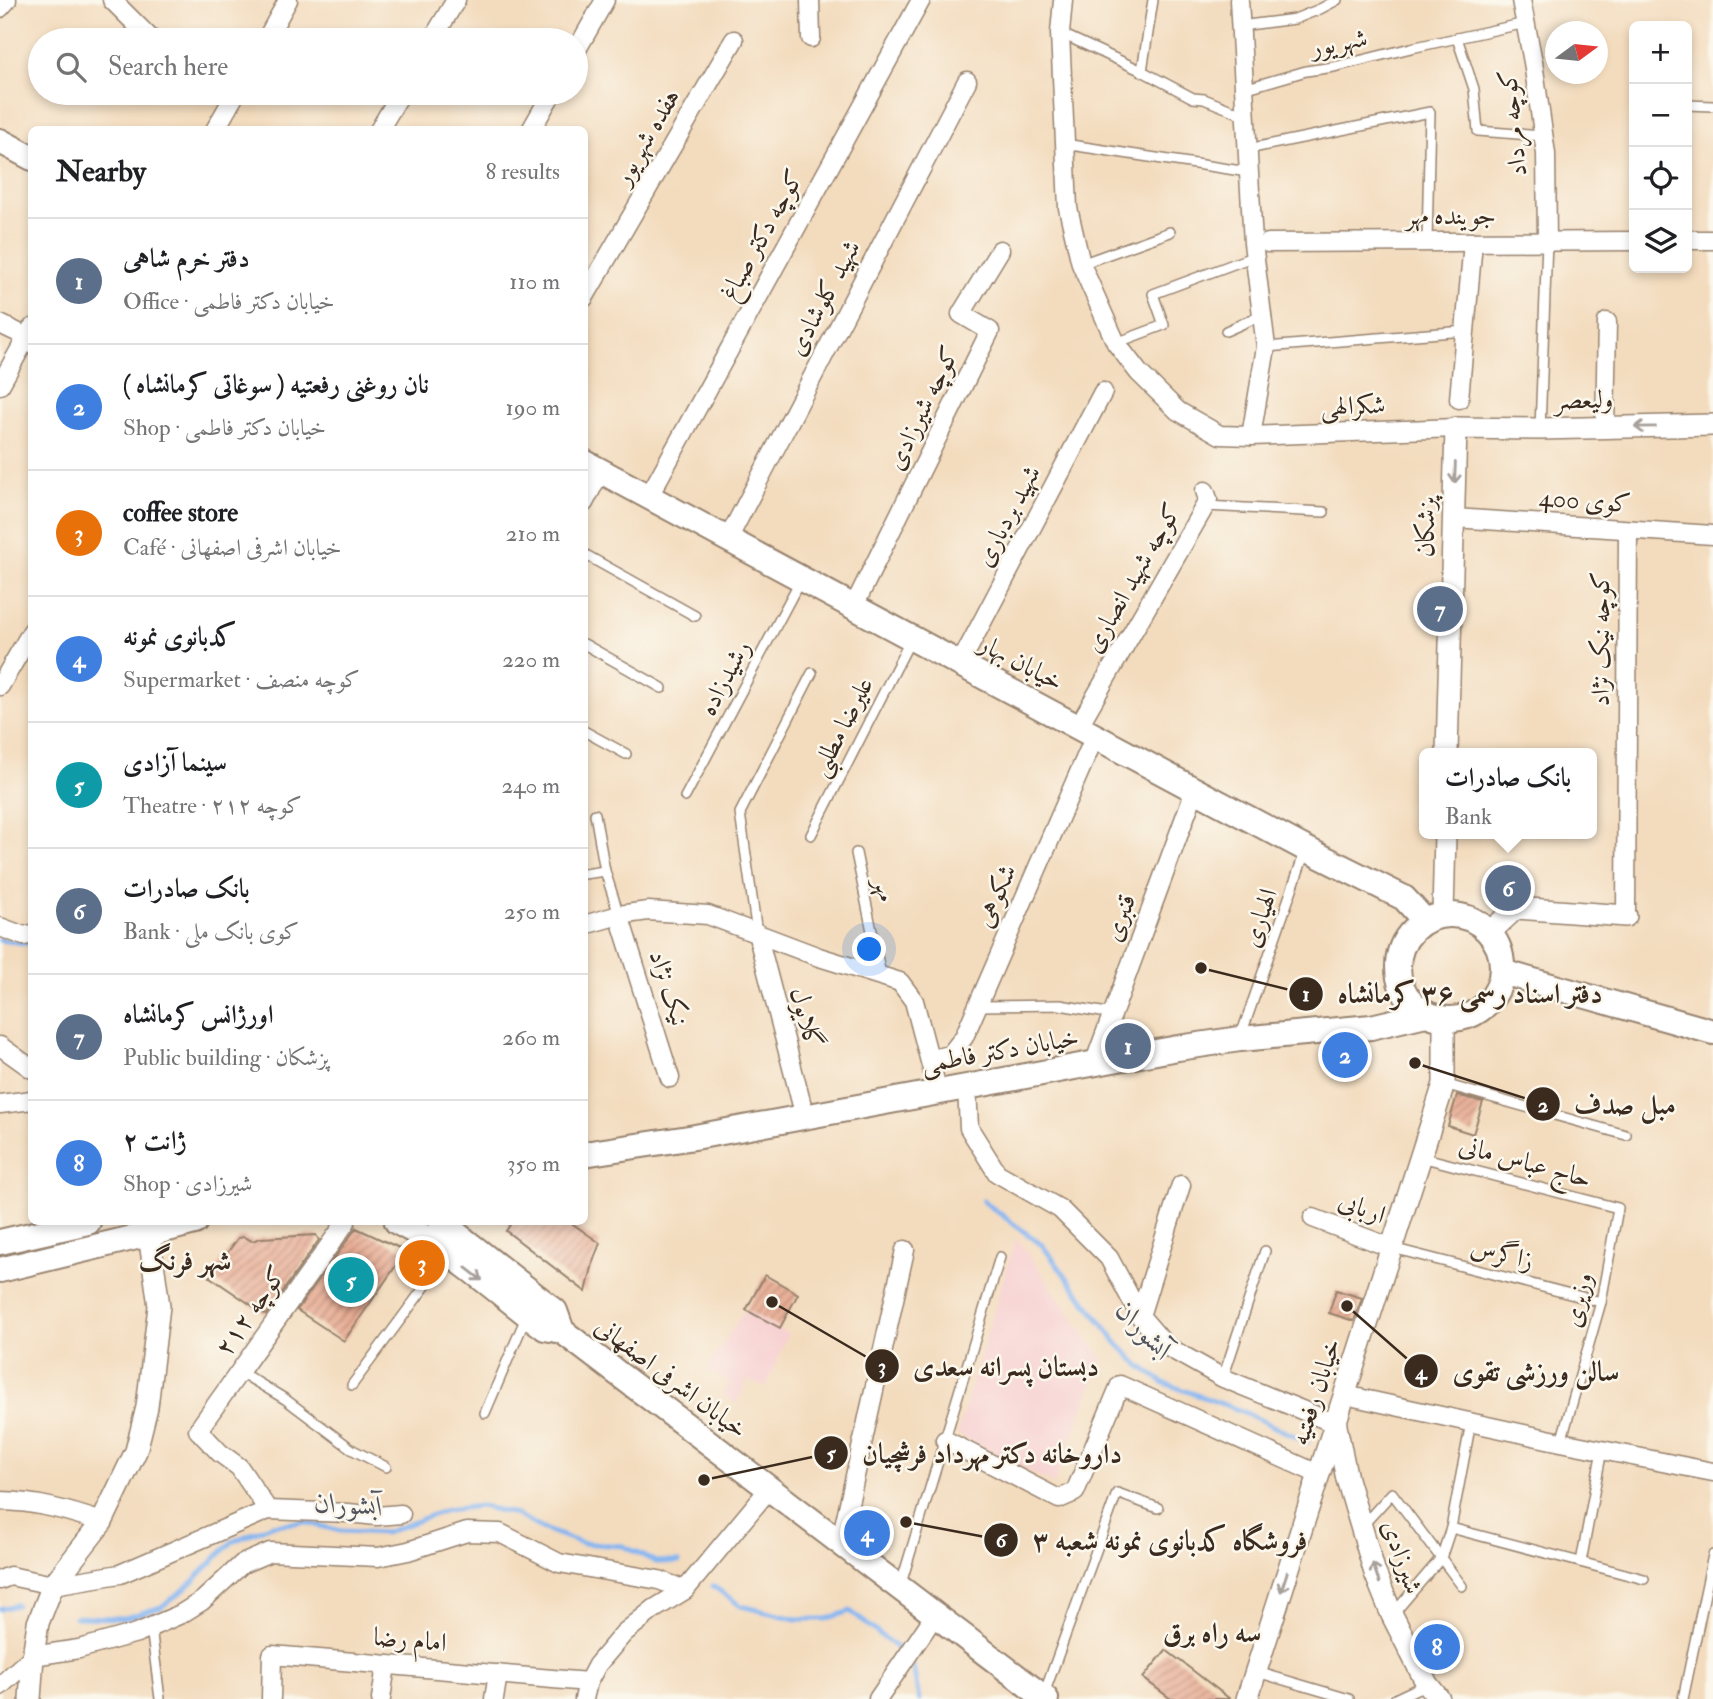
<!DOCTYPE html>
<html lang="en">
<head>
<meta charset="utf-8">
<style>
	:root { --surface:#fff; --page:#f2f2f2; --text:#202124; --muted:#757577; --line:#e0e0e0; --accent:#d1495b }
	body { margin:0; font-family:"IM FELL Double Pica",Amiri,serif; background:var(--page); color:var(--text) }
	.controls { position:absolute; right:21px; top:21px; display:grid; overflow:hidden; border-radius:10px; box-shadow:0 4px 10px #0003 }
	.controls button { width:63px; height:63px; display:grid; place-items:center; padding:0; border:0; border-bottom:2px solid var(--line); background:var(--surface); color:var(--text); font:35px sans-serif }
	.compass { position:absolute; left:1545px; top:21px; width:63px; height:63px; border-radius:50%; background:var(--surface); box-shadow:0 4px 10px #0003; rotate:75deg }
	.you { position:absolute; left:870px; top:950px; width:24px; height:24px; margin:-18px; border:5px solid #fff; border-radius:50%; background:#1a73e8; box-shadow:0 0 0 10px #1a73e833 }
	.badge { display:grid; place-items:center; width:46px; height:46px; border-radius:50%; background:var(--accent); color:#fff; font-size:23px; font-weight:700 }
	.pin { position:absolute; translate:-50% -50%; border:4px solid #fff; box-shadow:0 2px 7px #0006 }
	.popup { position:absolute; left:1419px; top:748px; width:178px; height:91px; box-sizing:border-box; display:grid; place-content:center; border-radius:10px; background:var(--surface); filter:drop-shadow(0 2px 5px #0005); font-size:23px; white-space:nowrap; color:var(--muted) }
	.popup b { font-size:26px; color:var(--text) }
	.popup::after { content:''; position:absolute; left:50%; top:100%; margin-left:-14px; border:14px solid transparent; border-top-color:var(--surface) }
	.list { margin:0; padding:0; list-style:none }
	h2 { display:flex; justify-content:space-between; align-items:center; height:91px; margin:0; padding:0 28px; font-size:30px }
	h2 small { font-size:23px; font-weight:400; color:var(--muted) }
	.list li { display:grid; grid-template-columns:46px 1fr auto; gap:21px; align-items:center; box-sizing:border-box; height:126px; padding:0 28px; border-top:2px solid var(--line) }
	.list b { display:block; font-size:26px; white-space:nowrap }
	.list p { margin:0; font-size:23px; white-space:nowrap; color:var(--muted) }
	.list em { font-size:23px; font-style:normal; color:var(--muted) }
	.icon { flex:none; width:38px; height:38px; fill:none; stroke:currentColor; stroke-width:2; stroke-linecap:round; stroke-linejoin:round }
	.map { position:relative; flex:none; width:1713px; height:1699px; overflow:hidden }
	.search { position:absolute; background:var(--surface); box-shadow:0 4px 10px #0003; left:28px; top:28px; width:560px; height:77px; display:flex; align-items:center; gap:18px; box-sizing:border-box; padding:0 24px; border-radius:38px; color:var(--muted); font-size:26px }
	.panel { position:absolute; background:var(--surface); box-shadow:0 4px 10px #0003; left:28px; top:126px; width:560px; height:1099px; border-radius:10px }
	.map>svg:first-child { display:block }
	.built { fill:#f7cfd0 }
	.lines { fill:none; stroke-linecap:round; stroke-linejoin:round }
	.stream { stroke:#86b6f1; stroke-width:5 }
	.building { fill:url(#building-hatch) }
	.service-casing { stroke:#97826e; stroke-width:12 }
	.minor-casing { stroke:#97826e; stroke-width:21 }
	.tertiary-casing { stroke:#97826e; stroke-width:24 }
	.secondary-casing { stroke:#97826e; stroke-width:28 }
	.service { stroke:#fff; stroke-width:9 }
	.minor { stroke:#fff; stroke-width:18 }
	.tertiary { stroke:#fff; stroke-width:21 }
	.secondary { stroke:#fff; stroke-width:24 }
	.oneway { stroke:#a79f9a }
	.labels { text-anchor:middle; dominant-baseline:central; stroke-width:5; stroke-linejoin:round; paint-order:stroke }
	.street-label { font-size:26px; fill:#3b2a1e; stroke:#fbf7ec }
	.neighbourhood-label { font-size:28px; font-weight:bold; fill:#3b2a1e; stroke:#fbf7ec }
	.water-label { font-size:28px; font-style:italic; fill:#52545d; stroke:#fbf7ec }
	.leader { fill:none; stroke:#3b2a1e; stroke-width:2.5 }
	.callout-dot { fill:#3b2a1e; stroke:#fbf7ec; stroke-width:2.5 }
	.mark-label { font-size:21px; text-anchor:middle; font-weight:bold; fill:#fff }
	.callout-label { font-size:28px; text-anchor:middle; font-weight:bold; fill:#3b2a1e; stroke:#fbf7ec; stroke-width:5; stroke-linejoin:round; paint-order:stroke }
</style>
</head>
<body>
<div class="map">
<svg width="1713" height="1699" viewBox="0 0 1713 1699">
	<defs>
		<pattern id="building-hatch" width="6" height="6" patternUnits="userSpaceOnUse" patternTransform="scale(1.75)"><rect width="6" height="6" fill="#e8ad95"/><path d="M-1 1l2-2M0 6l6-6M5 7l2-2" fill="none" stroke="#bd8d79"/></pattern>
	</defs>
	<rect width="100%" height="100%" fill="#fbf7ec"/>
	<filter id="ink" filterUnits="userSpaceOnUse"><feTurbulence type="fractalNoise" baseFrequency=".0143" numOctaves="2"/><feDisplacementMap in="SourceGraphic" scale="14" xChannelSelector="R" yChannelSelector="G"/><feConvolveMatrix kernelMatrix="1 2 1 2 8 2 1 2 1" color-interpolation-filters="sRGB"/></filter>
	<filter id="wash" filterUnits="userSpaceOnUse"><feTurbulence type="fractalNoise" baseFrequency=".00686" numOctaves="4" result="noise"/><feDisplacementMap in="SourceGraphic" scale="28" xChannelSelector="R" yChannelSelector="G"/><feGaussianBlur stdDeviation="1.57" result="paint"/><feColorMatrix in="noise" values="0 0 0 0 0 0 0 0 0 0 0 0 0 0 0 0 0 1.4 0 .05"/><feComposite in="paint" operator="in"/></filter>
	<g filter="url(#wash)">
		<rect width="100%" height="100%" fill="#f3dbbd"/>
		<g class="built">
			<polygon points="1016,1237 1102,1359 1054,1484 957,1434"/>
			<polygon points="745,1310 788,1334 766,1387 747,1380 737,1404 723,1395 729,1381 706,1370"/>
		</g>
		<g class="lines">
			<g class="stream">
				<polyline points="0,940 32,944"/>
				<polyline points="983,1201 1042,1245 1117,1343 1139,1365 1164,1383 1239,1410 1307,1442"/>
				<polyline points="713,1586 741,1606 796,1619 826,1619 850,1611 898,1649"/>
				<polyline points="0,1609 16,1605"/>
				<polyline points="75,1617 125,1618 161,1607 185,1589 232,1542 271,1525 304,1522 341,1531 385,1533 446,1510 480,1506 515,1514 541,1528 581,1543 623,1546 656,1562 679,1562"/>
				<polyline points="913,1666 919,1699"/>
			</g>
		</g>
		<g id="blocks">
			<g class="building">
				<polygon points="1457,1095 1483,1102 1473,1134 1448,1126"/>
				<polygon points="512,1222 570,1222 600,1243 594,1259 586,1292 506,1231"/>
				<polygon points="356,1228 406,1251 344,1341 297,1310"/>
				<polygon points="316,1235 319,1240 266,1315 210,1277 238,1238 244,1237 252,1241 261,1238"/>
				<polygon points="765,1275 798,1294 780,1328 746,1310"/>
				<polygon points="1336,1290 1362,1298 1354,1321 1329,1313"/>
				<polygon points="1166,1650 1230,1699 1171,1699 1143,1678"/>
			</g>
		</g>
	</g>
	<g filter="url(#ink)">
		<use href="#blocks" fill-opacity="0" stroke="#97826e" stroke-width="2"/>
		<g class="lines">
			<defs>
				<g id="service">
					<polyline points="1240,26 1295,19 1320,9 1337,0"/>
					<polyline points="1060,33 1142,71 1193,98 1204,99 1246,116"/>
					<polyline points="1457,38 1474,89 1478,131 1543,136"/>
					<polyline points="1142,71 1153,0"/>
					<polyline points="1244,89 1306,71 1334,67 1411,48 1526,23"/>
					<polyline points="1687,105 1713,106"/>
					<polyline points="1064,144 1248,172"/>
					<polyline points="1248,149 1430,112 1427,242"/>
					<polyline points="1081,264 1170,232"/>
					<polyline points="1226,331 1262,315"/>
					<polyline points="1116,343 1164,325 1153,294 1255,256"/>
					<polyline points="1266,347 1465,331"/>
					<polyline points="1540,429 1547,241"/>
					<polyline points="1205,506 1324,512"/>
					<polyline points="584,554 695,616"/>
					<polyline points="584,644 662,688"/>
					<polyline points="584,731 626,754"/>
					<polyline points="685,797 801,579"/>
					<polyline points="595,814 605,871 619,915"/>
					<polyline points="811,835 911,639"/>
					<polyline points="856,853 881,975"/>
					<polyline points="584,874 605,871"/>
					<polyline points="757,933 740,813 812,673"/>
					<polyline points="977,1006 1060,1005 1113,1014"/>
					<polyline points="1240,1038 1306,849"/>
					<polyline points="1444,1084 1626,1135"/>
					<polyline points="1421,1157 1618,1208 1601,1302 1561,1442"/>
					<polyline points="1392,1248 1601,1302"/>
					<polyline points="240,1372 285,1399 353,1450 386,1467"/>
					<polyline points="1223,1378 1265,1251"/>
					<polyline points="352,1385 449,1254"/>
					<polyline points="485,1413 527,1315"/>
					<polyline points="1363,1525 1392,1493 1462,1586"/>
					<polyline points="1451,1528 1644,1579"/>
					<polyline points="1581,1562 1602,1450"/>
					<polyline points="900,1587 1000,1257"/>
					<polyline points="1394,1613 1441,1558 1451,1528 1471,1422"/>
					<polyline points="151,1627 160,1699"/>
					<polyline points="1257,1672 1349,1699"/>
					<polyline points="1044,1694 1117,1493 1158,1508"/>
					<polyline points="1395,1699 1427,1684"/>
					<polyline points="1683,1699 1713,1555"/>
				</g>
				<g id="minor">
					<polyline points="112,0 152,40"/>
					<polyline points="810,0 811,38"/>
					<polyline points="1063,0 1060,33 1068,208 1081,264 1116,343 1139,373 1178,411 1220,435 1251,436 1456,428"/>
					<polyline points="1239,0 1253,243 1266,347 1251,436"/>
					<polyline points="1521,0 1533,62 1546,154 1547,241"/>
					<polyline points="0,8 7,0"/>
					<polyline points="266,40 288,0"/>
					<polyline points="432,40 456,0"/>
					<polyline points="576,51 605,0"/>
					<polyline points="215,130 236,93"/>
					<polyline points="379,130 401,93"/>
					<polyline points="531,130 552,93"/>
					<polyline points="1687,240 1713,240"/>
					<polyline points="1268,243 1634,241"/>
					<polyline points="584,298 734,40"/>
					<polyline points="0,324 27,337"/>
					<polyline points="0,385 32,328"/>
					<polyline points="1459,399 1473,242"/>
					<polyline points="1605,428 1607,322"/>
					<polyline points="649,496 921,0"/>
					<polyline points="584,503 601,470"/>
					<polyline points="1454,518 1713,535"/>
					<polyline points="728,539 967,81"/>
					<polyline points="854,606 990,331 961,314 1000,250"/>
					<polyline points="960,664 1103,392"/>
					<polyline points="0,686 32,631"/>
					<polyline points="1078,727 1205,506 1208,499 1205,491"/>
					<polyline points="619,915 670,1078"/>
					<polyline points="1626,916 1628,530"/>
					<polyline points="584,925 619,915 648,911 708,915 819,957 900,982 914,1001 938,1092"/>
					<polyline points="0,927 24,936 32,934"/>
					<polyline points="757,933 805,1117"/>
					<polyline points="0,1046 32,1069"/>
					<polyline points="930,1059 950,1055 964,1037 1095,736"/>
					<polyline points="1094,1064 1195,790"/>
					<polyline points="967,1087 969,1128 997,1173 1060,1209 1109,1258 1140,1316"/>
					<polyline points="0,1104 32,1100"/>
					<polyline points="1181,1185 1140,1316 1166,1346 1223,1378 1336,1424"/>
					<polyline points="1313,1218 1392,1248"/>
					<polyline points="1345,1395 1561,1442 1713,1472"/>
					<polyline points="945,1440 1059,1499 1075,1492 1120,1385 1318,1474"/>
					<path d="M 0,1501 C 35,1501 69,1511 102,1522"/>
					<polyline points="268,1510 239,1467 220,1453 198,1430 346,1222"/>
					<polyline points="840,1544 905,1250"/>
					<polyline points="0,1580 10,1576 53,1585 120,1574 268,1510 348,1513 377,1516 401,1514"/>
					<polyline points="0,1686 33,1656 79,1649 137,1633 181,1614 202,1601 242,1564 270,1552 378,1557 408,1551 467,1532 500,1533 559,1563 659,1580 685,1590"/>
					<polyline points="271,1699 272,1655 588,1682"/>
					<polyline points="381,1699 386,1665"/>
					<polyline points="494,1699 498,1674"/>
					<polyline points="584,1699 588,1682 597,1665 624,1633 654,1609 685,1590 769,1489"/>
					<polyline points="878,1699 935,1615"/>
				</g>
				<g id="tertiary">
					<polyline points="1447,753 1456,428 1540,429 1713,425"/>
					<polyline points="1443,915 1445,834"/>
					<polyline points="1489,933 1516,908 1626,916"/>
					<polyline points="1336,1426 1347,1479 1375,1573 1392,1615 1427,1684 1439,1699"/>
					<polyline points="30,1699 33,1656 38,1623 53,1585 102,1522 136,1451 147,1407 159,1306 149,1234"/>
					<polyline points="1247,1699 1444,1084 1444,1019"/>
				</g>
				<g id="secondary">
					<polyline points="0,141 32,158"/>
					<polyline points="584,462 1195,790 1306,849 1404,898 1425,921"/>
					<circle cx="1450" cy="967" r="52"/>
					<polyline points="1502,972 1713,1032"/>
					<polyline points="584,1154 695,1137 1178,1048 1240,1039 1371,1027 1426,1014"/>
					<path d="M 397,1222 C 451,1249 497,1292 545,1328 L 562,1331 L 1046,1699"/>
					<polyline points="441,1222 555,1311 562,1331"/>
					<polyline points="0,1242 88,1222"/>
					<polyline points="0,1270 149,1234 195,1222"/>
				</g>
			</defs>
			<use href="#service" class="service-casing"/>
			<use href="#minor" class="minor-casing"/>
			<use href="#tertiary" class="tertiary-casing"/>
			<use href="#secondary" class="secondary-casing"/>
			<use href="#service" class="service"/>
			<use href="#minor" class="minor"/>
			<use href="#tertiary" class="tertiary"/>
			<use href="#secondary" class="secondary"/>
		</g>
		<defs><path id="oneway-shaft" d="M-6 0H5M1.5-3L5.5 0L1.5 3" fill="none" stroke-width="1.6" stroke-linecap="round" stroke-linejoin="round" transform="scale(1.75)"/></defs>
		<g class="oneway">
			<use href="#oneway-shaft" transform="translate(1645 427) rotate(179)"/>
			<use href="#oneway-shaft" transform="translate(1455 473) rotate(92)"/>
			<use href="#oneway-shaft" transform="translate(474 1274) rotate(38)"/>
			<use href="#oneway-shaft" transform="translate(1376 1573) rotate(-109)"/>
			<use href="#oneway-shaft" transform="translate(1284 1582) rotate(108)"/>
		</g>
	</g>
	<g class="labels">
		<g class="street-label">
			<text transform="translate(1339 43) rotate(-11)">شهریور</text>
			<text transform="translate(1513 123) rotate(-96)">کوچه مرداد</text>
			<text transform="translate(647 137) rotate(-60)">هفده شهریور</text>
			<text x="1451" y="216">جوینده مهر</text>
			<text transform="translate(762 235) rotate(-61)">کوچه دکتر صباغ</text>
			<text transform="translate(824 298) rotate(-62)">شهید کلوشادی</text>
			<text transform="translate(1584 400) rotate(-1)">ولیعصر</text>
			<text transform="translate(1353 406) rotate(-2)">شکرالهی</text>
			<text transform="translate(923 408) rotate(-64)">کوچه شیرزادی</text>
			<text transform="translate(1585 501) rotate(4)">کوی 400</text>
			<text transform="translate(1008 516) rotate(-62)">شهید بردباری</text>
			<text transform="translate(1426 527) rotate(-88)">پزشکان</text>
			<text transform="translate(1133 578) rotate(-60)">کوچه شهید انصاری</text>
			<text transform="translate(1601 639) rotate(-90)">کوچه نیک نژاد</text>
			<text transform="translate(1021 663) rotate(28)">خیابان بهار</text>
			<text transform="translate(725 678) rotate(-62)">رشیدزاده</text>
			<text transform="translate(842 727) rotate(-63)">علیرضا مطلبی</text>
			<text transform="translate(885 890) rotate(79)">مهر</text>
			<text transform="translate(996 896) rotate(-66)">شکوهی</text>
			<text transform="translate(1120 918) rotate(-70)">قنبری</text>
			<text transform="translate(1260 918) rotate(-71)">الهیاری</text>
			<text transform="translate(669 988) rotate(72)">نیک نژاد</text>
			<text transform="translate(806 1018) rotate(75)">گلایول</text>
			<text transform="translate(1000 1051) rotate(-10)">خیابان دکتر فاطمی</text>
			<text transform="translate(1525 1162) rotate(15)">حاج عباس مانی</text>
			<text transform="translate(1362 1208) rotate(21)">اربابی</text>
			<text transform="translate(1502 1254) rotate(14)">زاگرس</text>
			<text transform="translate(1578 1300) rotate(-77)">وزیری</text>
			<text transform="translate(251 1311) rotate(-55)">کوچه ۲۱۲</text>
			<text transform="translate(671 1378) rotate(37)">خیابان اشرفی اصفهانی</text>
			<text transform="translate(1316 1392) rotate(-72)">خیابان رفعتیه</text>
			<text transform="translate(1402 1557) rotate(71)">شیرزادی</text>
			<text transform="translate(410 1640) rotate(5)">امام رضا</text>
		</g>
		<g class="neighbourhood-label">
			<text x="185" y="1261">شهر فرنگ</text>
			<text x="1212" y="1633">سه راه برق</text>
		</g>
		<g class="water-label">
			<text transform="translate(1144 1331) rotate(47)">آبشوران</text>
			<text transform="translate(349 1505) rotate(4)">آبشوران</text>
		</g>
	</g>
	<path class="leader" d="M1201 968L1306 994M1415 1063L1543 1104M772 1302L882 1366M1347 1306L1421 1371M704 1480L831 1453M906 1522L1001 1540"/>
	<g class="callout-dot">
		<circle cx="1201" cy="968" r="7"/>
		<circle cx="1415" cy="1063" r="7"/>
		<circle cx="772" cy="1302" r="7"/>
		<circle cx="1347" cy="1306" r="7"/>
		<circle cx="704" cy="1480" r="7"/>
		<circle cx="906" cy="1522" r="7"/>
		<circle cx="1306" cy="994" r="18"/>
		<circle cx="1543" cy="1104" r="18"/>
		<circle cx="882" cy="1366" r="18"/>
		<circle cx="1421" cy="1371" r="18"/>
		<circle cx="831" cy="1453" r="18"/>
		<circle cx="1001" cy="1540" r="18"/>
	</g>
	<g class="mark-label">
		<text x="1306" y="1001">1</text>
		<text x="1543" y="1112">2</text>
		<text x="882" y="1373">3</text>
		<text x="1421" y="1379">4</text>
		<text x="831" y="1460">5</text>
		<text x="1001" y="1547">6</text>
	</g>
	<g class="callout-label">
		<text x="1470" y="1003">دفتر اسناد رسمی ۳۶ کرمانشاه</text>
		<text x="1625" y="1114">مبل صدف</text>
		<text x="1006" y="1376">دبستان پسرانه سعدی</text>
		<text x="1536" y="1381">سالن ورزشی تقوی</text>
		<text x="992" y="1463">داروخانه دکتر مهرداد فرشچیان</text>
		<text x="1170" y="1550">فروشگاه کدبانوی نمونه شعبه ۳</text>
	</g>
</svg>
<div class="controls">
<button>+</button>
<button>−</button>
<button><svg class="icon" aria-label="locate" viewBox="0 0 24 24"><circle cx="12" cy="12" r="6"/><path d="M12 2v4M12 18v4M2 12h4M18 12h4"/></svg></button>
<button><svg class="icon" aria-label="layers" viewBox="0 0 24 24"><path d="M12 4l9 5-9 5-9-5zM3 14l9 5 9-5"/></svg></button>
</div>
<svg class="compass" viewBox="-18 -18 36 36"><path d="M0-13l5 13h-10z" fill="#e53935"/><path d="M0 13l5-13h-10z" fill="#757577"/></svg>
<div class="you"></div>
<div class="pin badge" style="left:1128px;top:1046px;background:#5c6f8a">1</div>
<div class="pin badge" style="left:1345px;top:1055px;background:#3f7fe0">2</div>
<div class="pin badge" style="left:422px;top:1263px;background:#e8710a">3</div>
<div class="pin badge" style="left:867px;top:1533px;background:#3f7fe0">4</div>
<div class="pin badge" style="left:351px;top:1280px;background:#0f9aa8">5</div>
<div class="pin badge" style="left:1508px;top:888px;background:#5c6f8a">6</div>
<div class="popup"><b>بانک صادرات</b>Bank</div>
<div class="pin badge" style="left:1440px;top:609px;background:#5c6f8a">7</div>
<div class="pin badge" style="left:1437px;top:1647px;background:#3f7fe0">8</div>
<div class="search"><svg class="icon" aria-label="search" viewBox="0 0 24 24"><circle cx="10" cy="10" r="6"/><path d="M15 15l6 6"/></svg>Search here</div>
<section class="panel">
<h2>Nearby<small>8 results</small></h2>
<ul class="list">
<li><span class="badge" style="background:#5c6f8a">1</span><div><b>دفتر خرم شاهی</b><p>Office · خیابان دکتر فاطمی</p></div><em>110 m</em></li>
<li><span class="badge" style="background:#3f7fe0">2</span><div><b>نان روغنی رفعتیه ( سوغاتی کرمانشاه )</b><p>Shop · خیابان دکتر فاطمی</p></div><em>190 m</em></li>
<li><span class="badge" style="background:#e8710a">3</span><div><b>coffee store</b><p>Café · خیابان اشرفی اصفهانی</p></div><em>210 m</em></li>
<li><span class="badge" style="background:#3f7fe0">4</span><div><b>کدبانوی نمونه</b><p>Supermarket · کوچه منصف</p></div><em>220 m</em></li>
<li><span class="badge" style="background:#0f9aa8">5</span><div><b>سینما آزادی</b><p>Theatre · کوچه ۲۱۲</p></div><em>240 m</em></li>
<li><span class="badge" style="background:#5c6f8a">6</span><div><b>بانک صادرات</b><p>Bank · کوی بانک ملی</p></div><em>250 m</em></li>
<li><span class="badge" style="background:#5c6f8a">7</span><div><b>اورژانس کرمانشاه</b><p>Public building · پزشکان</p></div><em>260 m</em></li>
<li><span class="badge" style="background:#3f7fe0">8</span><div><b>ژانت ۲</b><p>Shop · شیرزادی</p></div><em>350 m</em></li>
</ul>
</section>
</div>
</body>
</html>
